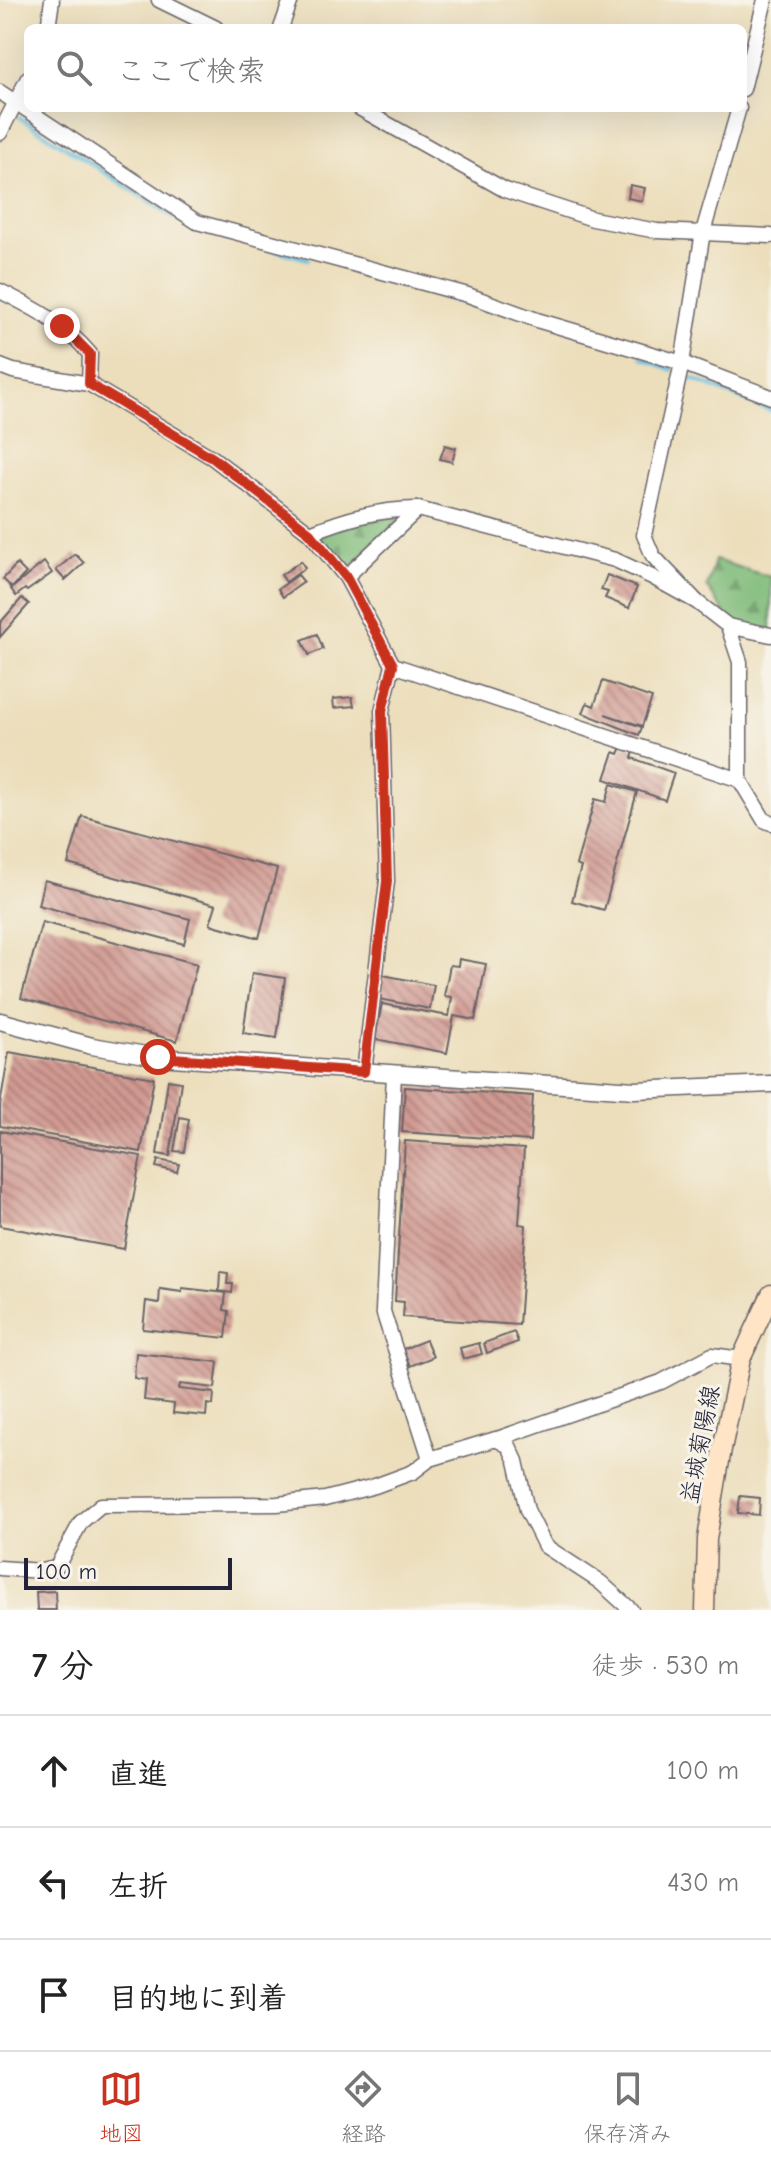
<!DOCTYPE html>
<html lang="ja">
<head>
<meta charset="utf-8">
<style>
	:root { --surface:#fff; --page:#f2f2f2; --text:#222; --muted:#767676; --line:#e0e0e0; --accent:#c8321e }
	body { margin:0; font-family:"Comic Neue","Klee One",sans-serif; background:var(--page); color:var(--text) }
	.scale { position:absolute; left:24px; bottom:20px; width:208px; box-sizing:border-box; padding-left:8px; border:4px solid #22223b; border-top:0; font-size:22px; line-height:28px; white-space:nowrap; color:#22223b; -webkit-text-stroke:6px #f7f3e8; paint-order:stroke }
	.stop { position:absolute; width:24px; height:24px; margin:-18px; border:6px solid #c8321e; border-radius:50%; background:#fff }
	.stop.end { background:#c8321e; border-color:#fff; box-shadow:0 2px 8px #0008 }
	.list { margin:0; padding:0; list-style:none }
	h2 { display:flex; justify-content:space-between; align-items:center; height:104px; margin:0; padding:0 32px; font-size:34px }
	h2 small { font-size:26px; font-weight:400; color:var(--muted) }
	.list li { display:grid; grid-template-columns:52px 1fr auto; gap:24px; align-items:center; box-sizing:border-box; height:112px; padding:0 32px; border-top:2px solid var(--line) }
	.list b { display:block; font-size:30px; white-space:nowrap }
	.list em { font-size:26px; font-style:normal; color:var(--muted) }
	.icon { flex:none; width:44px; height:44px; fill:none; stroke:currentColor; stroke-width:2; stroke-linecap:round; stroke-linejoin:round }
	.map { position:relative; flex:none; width:771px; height:1610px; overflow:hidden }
	.search { position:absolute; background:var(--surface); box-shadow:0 8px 32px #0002; left:24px; right:24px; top:24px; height:88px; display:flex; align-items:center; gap:20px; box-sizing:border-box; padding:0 28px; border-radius:12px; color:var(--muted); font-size:30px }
	.sheet { height:440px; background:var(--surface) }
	nav { display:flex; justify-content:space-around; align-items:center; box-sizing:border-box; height:112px; border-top:2px solid var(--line); background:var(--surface); font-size:22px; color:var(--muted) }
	nav a { display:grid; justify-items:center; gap:4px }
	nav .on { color:var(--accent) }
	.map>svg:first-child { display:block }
	.forest { fill:url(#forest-firs); stroke:#516f5a; stroke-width:2 }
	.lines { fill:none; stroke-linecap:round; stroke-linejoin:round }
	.stream { stroke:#64c0e2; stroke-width:4 }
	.building { fill:url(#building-back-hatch) }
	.minor-casing { stroke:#696468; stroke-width:17 }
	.tertiary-casing { stroke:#696468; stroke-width:19 }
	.secondary-casing { stroke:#696468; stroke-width:21 }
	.minor { stroke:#fff; stroke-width:14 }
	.tertiary { stroke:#fff; stroke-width:16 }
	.secondary { stroke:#ffe4c6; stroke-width:18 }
	.route { stroke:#c8321e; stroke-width:10 }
	.labels { text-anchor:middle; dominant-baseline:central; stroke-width:6; stroke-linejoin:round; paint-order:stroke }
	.street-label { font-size:24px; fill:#22223b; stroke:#f7f3e8 }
</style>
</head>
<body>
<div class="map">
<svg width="771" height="1610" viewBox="0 0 771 1610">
	<defs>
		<pattern id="forest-firs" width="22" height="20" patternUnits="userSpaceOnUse" patternTransform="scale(2)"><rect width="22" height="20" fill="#80bc7a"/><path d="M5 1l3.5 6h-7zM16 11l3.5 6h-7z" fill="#689865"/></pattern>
		<pattern id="building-back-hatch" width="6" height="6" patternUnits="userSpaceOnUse" patternTransform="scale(2)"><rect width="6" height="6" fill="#d09991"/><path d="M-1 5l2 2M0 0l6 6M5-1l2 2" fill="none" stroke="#a87c78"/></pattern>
	</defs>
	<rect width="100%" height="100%" fill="#f7f3e8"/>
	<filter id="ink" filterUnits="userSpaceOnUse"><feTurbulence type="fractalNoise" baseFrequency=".0125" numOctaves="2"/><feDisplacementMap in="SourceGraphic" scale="16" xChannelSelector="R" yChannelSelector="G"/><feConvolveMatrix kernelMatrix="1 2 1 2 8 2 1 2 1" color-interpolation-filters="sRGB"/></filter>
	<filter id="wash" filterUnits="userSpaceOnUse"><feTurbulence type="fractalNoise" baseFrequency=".006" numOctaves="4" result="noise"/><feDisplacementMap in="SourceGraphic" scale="32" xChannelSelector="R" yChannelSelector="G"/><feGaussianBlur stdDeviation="1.8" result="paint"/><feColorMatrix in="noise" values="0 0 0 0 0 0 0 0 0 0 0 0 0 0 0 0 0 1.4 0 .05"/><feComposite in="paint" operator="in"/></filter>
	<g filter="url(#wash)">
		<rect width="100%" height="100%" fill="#ecdebb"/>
		<g class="forest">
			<polygon points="405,514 346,571 319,538 329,530"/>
			<polygon points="715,560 771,577 771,631 735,628 707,587"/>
		</g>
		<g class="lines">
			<g class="stream">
				<polyline points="19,117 186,225 196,228"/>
				<polyline points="227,237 308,259"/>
				<polyline points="351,271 492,311"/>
				<polyline points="642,358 672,370"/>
				<polyline points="686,376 771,411"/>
			</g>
		</g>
		<g id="blocks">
			<g class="building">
				<polygon points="630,185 645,188 642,201 628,198"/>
				<polygon points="445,445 456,448 452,462 440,459"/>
				<polygon points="75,554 84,563 65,580 56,570"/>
				<polygon points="301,561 305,568 286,582 281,575"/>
				<polygon points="44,562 52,573 27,591 25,589 16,596 11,589"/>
				<polygon points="17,564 26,573 12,588 3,579"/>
				<polygon points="298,575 304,582 283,597 278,589"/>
				<polygon points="607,575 637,587 629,608 605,598 608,592 601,590"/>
				<polygon points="22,598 29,604 0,637 0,623"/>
				<polygon points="317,634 323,649 309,655 302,640"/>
				<polygon points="603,681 652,698 642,726 605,714 642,727 639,735 583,713 587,703 594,706"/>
				<polygon points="352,697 354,706 334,708 333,699"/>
				<polygon points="623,745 635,749 632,758 674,773 665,800 605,779 614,752 619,754"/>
				<polygon points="611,784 637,792 604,910 572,901 581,867 576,865 595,799 606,802"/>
				<polygon points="82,816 277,869 259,938 210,924 216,905 68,864"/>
				<polygon points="44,880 190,919 184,944 38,905"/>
				<polygon points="42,922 197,964 177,1041 21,998"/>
				<polygon points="459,959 486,964 475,1020 454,1016 447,1053 375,1039 382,1004 449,1016 452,997 444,996 450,965 458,966"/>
				<polygon points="252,973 285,978 277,1038 243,1033"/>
				<polygon points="383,975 434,985 430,1009 379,999"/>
				<polygon points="9,1052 154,1078 141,1152 0,1126 0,1105"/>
				<polygon points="168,1080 181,1082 170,1156 157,1154"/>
				<polygon points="405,1087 533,1096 530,1141 402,1132"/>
				<polygon points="180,1117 189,1119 184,1152 174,1151"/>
				<polygon points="0,1131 141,1156 124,1249 0,1226"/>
				<polygon points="405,1141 524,1149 519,1224 526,1225 519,1325 403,1317 404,1302 395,1301"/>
				<polygon points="158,1160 179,1164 177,1172 156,1167"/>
				<polygon points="220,1272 228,1273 227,1284 233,1284 232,1293 219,1291"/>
				<polygon points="182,1288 226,1293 224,1310 229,1311 226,1338 143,1329 146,1301 159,1303 160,1289 182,1292"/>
				<polygon points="514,1332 518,1342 487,1353 484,1343"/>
				<polygon points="426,1340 433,1357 410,1366 403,1349"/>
				<polygon points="479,1343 482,1354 463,1359 460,1348"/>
				<polygon points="136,1353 218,1362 215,1388 180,1384 179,1389 214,1393 213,1405 207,1404 206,1416 173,1413 174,1404 144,1400 146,1380 134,1378"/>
				<polygon points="740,1496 760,1498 759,1515 738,1513"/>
				<polygon points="55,1591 56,1610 37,1610 36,1592"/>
			</g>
		</g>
	</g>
	<g filter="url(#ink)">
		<use href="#blocks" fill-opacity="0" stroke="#696468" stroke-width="2"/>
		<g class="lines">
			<defs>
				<g id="minor">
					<polyline points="159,0 216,28"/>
					<polyline points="48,28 52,0"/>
					<polyline points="281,28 291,0"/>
					<polyline points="743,89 765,0"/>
					<polyline points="0,92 197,222 468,295 540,321 682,363 771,397"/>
					<polyline points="359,108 505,190 593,219 657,231 771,236"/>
					<polyline points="0,133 28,78"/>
					<path d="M 0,291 C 34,308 65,324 90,354 L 89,384"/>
					<polyline points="0,366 13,371 89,384 213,458 310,533 346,577 393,665 382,711 387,881 364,1072"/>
					<path d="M 310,533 C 345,519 379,509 418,509"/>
					<polyline points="346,577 418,509 615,560 652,577 697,602 728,626 771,635"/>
					<polyline points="697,602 653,556 644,535 682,363 703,232 739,108"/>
					<polyline points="728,626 740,662 740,780 764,820 771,823"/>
					<polyline points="393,665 740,780"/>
					<polyline points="394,1074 383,1311 430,1459"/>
					<polyline points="494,1440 661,1382 712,1355 741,1359"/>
					<polyline points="0,1568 41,1571 56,1568 81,1522 101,1505 277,1504 325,1499 375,1486 413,1472 430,1459 496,1439 509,1446 516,1461 527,1510 545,1546 600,1582 631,1610"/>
				</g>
				<polyline id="tertiary" points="0,1021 92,1046 158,1057 635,1090 771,1084"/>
				<polyline id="secondary" points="705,1610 707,1539 722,1449 741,1359 771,1294"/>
			</defs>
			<use href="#minor" class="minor-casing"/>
			<use href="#tertiary" class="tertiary-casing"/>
			<use href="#secondary" class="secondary-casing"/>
			<use href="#minor" class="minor"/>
			<use href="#tertiary" class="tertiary"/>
			<use href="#secondary" class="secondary"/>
		</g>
	</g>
	<g class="lines" filter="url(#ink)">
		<polyline class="route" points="62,326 90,354 89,384 213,458 310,533 346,577 393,665 382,711 387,881 364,1072 158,1057"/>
	</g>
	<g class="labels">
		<g class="street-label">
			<text transform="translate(700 1444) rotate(-79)">益城菊陽線</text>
		</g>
	</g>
</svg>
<div class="scale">100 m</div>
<div class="stop" style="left:158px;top:1057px"></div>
<div class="stop end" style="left:62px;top:326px"></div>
<div class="search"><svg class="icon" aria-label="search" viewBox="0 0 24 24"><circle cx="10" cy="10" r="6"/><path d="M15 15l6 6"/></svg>ここで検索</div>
</div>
<section class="sheet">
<h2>7 分<small>徒歩 · 530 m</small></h2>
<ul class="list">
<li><svg class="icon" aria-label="ahead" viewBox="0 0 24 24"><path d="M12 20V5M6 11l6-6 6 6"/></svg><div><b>直進</b></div><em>100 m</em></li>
<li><svg class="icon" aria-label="left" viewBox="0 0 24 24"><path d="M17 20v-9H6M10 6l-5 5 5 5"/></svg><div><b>左折</b></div><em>430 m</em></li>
<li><svg class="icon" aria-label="arrive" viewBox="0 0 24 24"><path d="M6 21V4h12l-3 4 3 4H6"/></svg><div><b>目的地に到着</b></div></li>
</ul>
</section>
<nav>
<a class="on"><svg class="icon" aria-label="map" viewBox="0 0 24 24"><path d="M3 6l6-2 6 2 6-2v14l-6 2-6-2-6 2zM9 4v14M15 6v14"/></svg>地図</a>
<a><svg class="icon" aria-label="directions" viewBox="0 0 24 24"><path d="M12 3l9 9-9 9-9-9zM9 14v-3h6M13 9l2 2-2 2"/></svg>経路</a>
<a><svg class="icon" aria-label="saved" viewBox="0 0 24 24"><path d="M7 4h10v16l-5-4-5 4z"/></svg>保存済み</a>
</nav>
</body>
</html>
